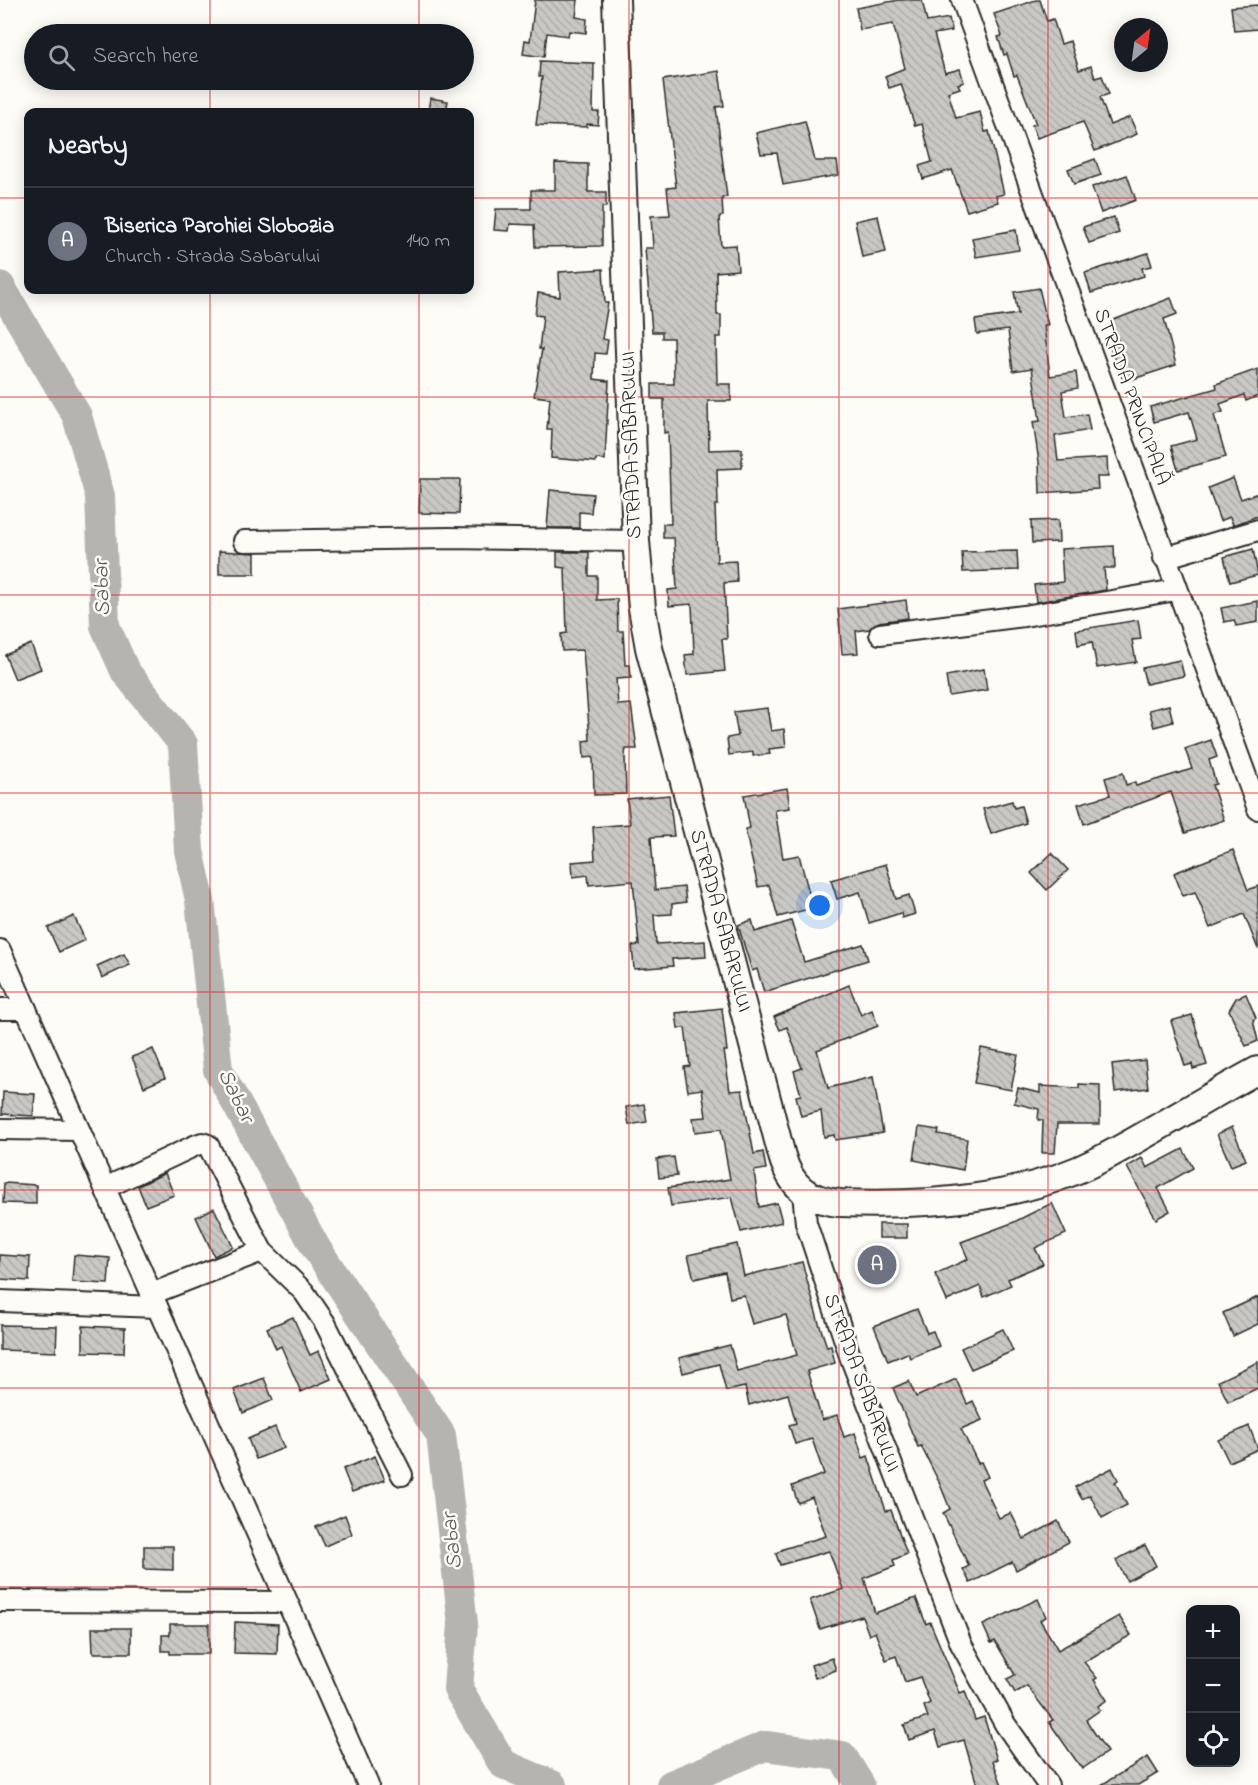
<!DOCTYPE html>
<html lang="en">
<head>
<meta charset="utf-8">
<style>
	:root { --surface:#171b24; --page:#20242c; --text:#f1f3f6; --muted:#9ea1a6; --line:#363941; --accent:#d1495b }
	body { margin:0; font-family:"Indie Flower",sans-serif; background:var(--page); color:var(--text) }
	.controls { position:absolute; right:18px; bottom:18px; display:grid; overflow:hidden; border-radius:12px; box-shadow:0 3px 15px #0003 }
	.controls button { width:54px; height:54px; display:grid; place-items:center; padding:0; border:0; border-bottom:2px solid var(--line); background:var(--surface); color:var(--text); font:30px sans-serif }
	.compass { position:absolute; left:1114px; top:18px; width:54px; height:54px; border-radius:50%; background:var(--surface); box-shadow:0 3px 15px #0003; rotate:29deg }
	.you { position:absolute; left:820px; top:906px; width:21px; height:21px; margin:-15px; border:4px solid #fff; border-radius:50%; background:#1a73e8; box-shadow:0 0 0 9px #1a73e833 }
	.badge { display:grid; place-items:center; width:39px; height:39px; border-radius:50%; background:var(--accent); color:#fff; font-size:20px; font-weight:700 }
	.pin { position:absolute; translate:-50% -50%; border:3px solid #fff; box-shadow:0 2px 6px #0006 }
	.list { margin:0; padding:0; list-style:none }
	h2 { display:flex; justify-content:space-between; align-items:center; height:78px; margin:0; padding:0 24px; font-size:26px }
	h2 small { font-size:20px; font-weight:400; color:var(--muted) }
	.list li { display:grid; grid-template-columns:39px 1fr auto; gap:18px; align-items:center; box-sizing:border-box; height:108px; padding:0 24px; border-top:2px solid var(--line) }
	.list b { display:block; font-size:22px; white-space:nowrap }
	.list p { margin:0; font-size:20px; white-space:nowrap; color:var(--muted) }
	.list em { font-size:20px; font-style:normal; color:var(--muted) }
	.icon { flex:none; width:33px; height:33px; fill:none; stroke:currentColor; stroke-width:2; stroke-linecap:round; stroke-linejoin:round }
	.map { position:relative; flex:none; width:1258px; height:1785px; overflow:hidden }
	.search { position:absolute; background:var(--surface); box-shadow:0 3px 15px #0003; left:24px; top:24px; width:450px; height:66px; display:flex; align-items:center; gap:15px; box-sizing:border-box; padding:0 21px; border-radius:33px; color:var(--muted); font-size:22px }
	.panel { position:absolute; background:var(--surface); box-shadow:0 3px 15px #0003; left:24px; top:108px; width:450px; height:186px; border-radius:12px }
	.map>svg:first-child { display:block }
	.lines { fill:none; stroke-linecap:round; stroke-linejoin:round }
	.river { stroke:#b5b4b1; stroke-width:30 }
	.building { fill:url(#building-back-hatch); stroke:#2b2b2b; stroke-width:1.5 }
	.minor-casing { stroke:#2b2b2b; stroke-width:24 }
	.major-casing { stroke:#2b2b2b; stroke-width:30 }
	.minor { stroke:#fdfcf7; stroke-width:20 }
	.major { stroke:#fdfcf7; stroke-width:26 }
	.grid { fill:none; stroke:#d62828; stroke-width:1.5; stroke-opacity:0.55 }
	.labels { text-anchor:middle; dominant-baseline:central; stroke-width:5; stroke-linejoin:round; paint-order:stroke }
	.street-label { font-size:21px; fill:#2b2b2b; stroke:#fdfcf7 }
	.water-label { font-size:22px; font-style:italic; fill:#5b5b5a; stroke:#fdfcf7 }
</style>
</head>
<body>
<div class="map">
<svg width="1258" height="1785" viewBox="0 0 1258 1785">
	<defs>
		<pattern id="building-back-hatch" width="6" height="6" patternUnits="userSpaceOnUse" patternTransform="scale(1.5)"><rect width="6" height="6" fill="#c9c8c4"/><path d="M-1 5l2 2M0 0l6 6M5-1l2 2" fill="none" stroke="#adaca9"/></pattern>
	</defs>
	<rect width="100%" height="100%" fill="#fdfcf7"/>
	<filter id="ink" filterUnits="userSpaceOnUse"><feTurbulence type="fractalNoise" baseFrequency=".0167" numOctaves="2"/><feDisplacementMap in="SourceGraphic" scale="12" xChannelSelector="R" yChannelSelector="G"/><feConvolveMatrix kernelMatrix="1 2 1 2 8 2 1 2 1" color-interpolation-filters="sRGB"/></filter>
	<g filter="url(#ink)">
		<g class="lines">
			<g class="river">
				<polyline points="0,286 77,416 100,496 105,626 125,671 183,744 189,851 200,900 218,1070 316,1248 441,1435 463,1624 458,1689 503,1764 552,1785"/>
				<polyline points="671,1785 765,1746 842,1756 860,1785"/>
			</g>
		</g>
		<g class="building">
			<polygon points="535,0 578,0 576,17 587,19 586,33 569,31 568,36 547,33 544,57 523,54 525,40 530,41"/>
			<polygon points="899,0 922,0 927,22 949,18 952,31 934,34 945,73 960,69 964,82 958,84 960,88 948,92 956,118 980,112 985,132 989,131 1004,194 996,196 998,202 967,211 952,170 923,179 919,166 932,162 922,124 915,126 901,84 889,88 885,76 905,68 893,24 860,30 856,8"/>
			<polygon points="1036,0 1040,0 1047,21 1053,19 1061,44 1070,41 1079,70 1091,66 1095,78 1102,76 1109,94 1100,97 1110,125 1130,117 1137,134 1095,151 1083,122 1037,138 1032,125 1036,124 1017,75 1014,76 1007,54 1004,55 998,37 1002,36 994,14"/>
			<polygon points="1258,5 1258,29 1234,31 1231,7"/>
			<polygon points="540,61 594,63 593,112 599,112 598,125 587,124 587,127 536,125 542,77 539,77"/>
			<polygon points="719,71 724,106 716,107 727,197 722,198 723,216 719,217 721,246 736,245 738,270 716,272 717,315 721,315 721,337 716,337 717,384 731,384 731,401 708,401 709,450 742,449 742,468 717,469 718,505 715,505 717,562 736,561 737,582 724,583 727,639 722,639 725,671 687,675 685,655 694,654 692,604 669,606 668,590 677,589 674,538 663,538 663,524 671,524 668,432 664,433 664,399 652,399 652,384 674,384 673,338 662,338 662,332 652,332 645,248 653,248 651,216 670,215 667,188 676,187 663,80"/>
			<polygon points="430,98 448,101 446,112 428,112"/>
			<polygon points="805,121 815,161 837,161 839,175 783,185 777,153 761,154 756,133"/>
			<polygon points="1095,159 1101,175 1074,184 1068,169"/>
			<polygon points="555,163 588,164 588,192 606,192 606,207 602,207 602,246 535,247 534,225 510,224 509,231 494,230 496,209 531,209 531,190 555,190"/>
			<polygon points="1127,175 1136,200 1101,213 1092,187"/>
			<polygon points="878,216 886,252 862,257 855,221"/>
			<polygon points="1114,217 1119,233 1089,243 1083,227"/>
			<polygon points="1016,230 1019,250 976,257 972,238"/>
			<polygon points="1148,253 1152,266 1142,268 1144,276 1091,293 1085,273"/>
			<polygon points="603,269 605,303 608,303 602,339 608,340 606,354 595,353 594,379 609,381 605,460 596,459 596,462 551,458 552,429 547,429 550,398 534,396 542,349 539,349 543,316 535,315 538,293 560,297 559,272"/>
			<polygon points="1039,288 1048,325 1044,325 1050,376 1076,372 1078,388 1062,391 1066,417 1087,414 1090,430 1055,436 1058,461 1107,458 1108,477 1097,477 1098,489 1040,493 1039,462 1033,422 1040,421 1032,368 1013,371 1008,330 977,334 975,320 1018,314 1014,292"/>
			<polygon points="1171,298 1177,314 1164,319 1176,365 1124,382 1110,348 1120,345 1111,321"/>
			<polygon points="1258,369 1258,396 1246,401 1244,395 1220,404 1223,412 1214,415 1226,457 1178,470 1171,446 1197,439 1189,412 1154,422 1150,407 1217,388 1216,384"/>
			<polygon points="1233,478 1241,499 1258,493 1258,516 1233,525 1230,517 1220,521 1208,488"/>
			<polygon points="420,479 460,479 459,514 419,513"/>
			<polygon points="550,490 593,494 591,513 579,512 579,528 547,528"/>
			<polygon points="1058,520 1059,542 1032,543 1031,521"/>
			<polygon points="1114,546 1115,568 1104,568 1106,590 1036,602 1034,585 1063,582 1061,549"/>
			<polygon points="1253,549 1258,575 1230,582 1224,557"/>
			<polygon points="219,551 255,553 255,574 219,574"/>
			<polygon points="1017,551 1018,570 963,572 962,552"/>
			<polygon points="557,552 589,552 589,576 597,576 597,600 617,599 618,631 623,631 625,665 630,665 631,678 616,679 618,705 631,704 637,749 626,749 625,755 626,794 594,795 593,757 584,758 583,741 590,740 583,650 562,651 561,634 567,633 565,568 557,567"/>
			<polygon points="906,600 908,618 879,622 869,629 856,631 858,653 842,654 838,609"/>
			<polygon points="1258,601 1258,622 1236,626 1234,620 1224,622 1221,608"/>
			<polygon points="1138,620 1141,639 1132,640 1136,662 1097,668 1092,642 1078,645 1076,630"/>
			<polygon points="31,644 41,669 15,679 5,655"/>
			<polygon points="1180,660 1184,676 1146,684 1142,668"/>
			<polygon points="984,669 987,690 949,696 946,676"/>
			<polygon points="1169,705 1173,722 1154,727 1149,710"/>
			<polygon points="767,708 771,731 784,729 786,747 769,749 770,754 753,756 753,752 729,755 727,738 738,736 734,712"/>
			<polygon points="1211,740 1217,757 1209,760 1216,784 1212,785 1224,820 1185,833 1171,792 1084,824 1078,804 1110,795 1105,778 1123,773 1126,785 1135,782 1136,786 1192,769 1185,749"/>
			<polygon points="787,788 790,808 775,810 783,858 799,855 813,908 778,917 769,885 758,887 745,829 750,828 744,795"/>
			<polygon points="669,795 674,836 651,837 655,890 684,887 686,902 672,904 672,914 654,915 656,944 705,941 706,957 672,959 673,966 634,969 632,946 639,945 633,881 589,885 588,875 573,877 572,862 595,860 593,827 630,824 627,799"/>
			<polygon points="1012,801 1014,808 1021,806 1026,823 991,834 983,809"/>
			<polygon points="1233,850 1248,890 1258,886 1258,949 1244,914 1210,928 1195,892 1183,896 1174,873"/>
			<polygon points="1052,853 1068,870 1047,890 1031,873"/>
			<polygon points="886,864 896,899 909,895 915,914 902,918 901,913 869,923 860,892 837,899 831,880"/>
			<polygon points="74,916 85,940 59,952 48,928"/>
			<polygon points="752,920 755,932 791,921 804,962 863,944 868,960 764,992 757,969 752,971 738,925"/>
			<polygon points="124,954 130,965 102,978 97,966"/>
			<polygon points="849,985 861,1015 872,1010 878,1026 817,1050 828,1088 873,1077 883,1133 835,1140 834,1135 824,1137 821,1111 801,1116 796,1096 801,1095 794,1071 802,1068 787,1027 780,1030 774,1017"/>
			<polygon points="1246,994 1256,1018 1253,1020 1258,1041 1246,1046 1229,1010 1236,998"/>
			<polygon points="722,1008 727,1051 724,1051 730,1091 742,1090 754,1154 763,1152 766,1169 754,1171 759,1207 777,1203 782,1222 741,1232 732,1197 671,1206 668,1188 730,1179 721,1129 695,1132 693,1118 706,1117 702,1089 688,1091 684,1067 690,1066 685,1028 678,1028 676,1013"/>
			<polygon points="1192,1015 1207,1065 1193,1069 1192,1064 1185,1066 1171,1021"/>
			<polygon points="981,1048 1018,1055 1011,1090 974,1083"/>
			<polygon points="153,1049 165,1078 144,1087 132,1057"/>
			<polygon points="1145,1060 1148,1088 1115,1092 1112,1064"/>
			<polygon points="1079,1084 1100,1085 1100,1124 1057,1124 1055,1153 1042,1153 1043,1120 1038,1120 1039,1109 1014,1103 1018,1088 1040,1093 1040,1086 1079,1088"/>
			<polygon points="3,1092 35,1094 33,1116 2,1114"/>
			<polygon points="644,1104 647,1122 629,1125 626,1107"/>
			<polygon points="919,1127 939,1130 938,1134 967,1139 963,1170 914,1160"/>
			<polygon points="1232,1127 1246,1160 1231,1166 1217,1134"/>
			<polygon points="1183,1149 1193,1168 1158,1188 1170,1211 1156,1219 1127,1167 1142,1158 1147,1168"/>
			<polygon points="674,1157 677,1176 659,1178 657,1159"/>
			<polygon points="165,1173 174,1195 146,1206 138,1186"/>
			<polygon points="4,1183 36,1185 36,1204 3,1203"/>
			<polygon points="1052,1203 1066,1234 1035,1248 1043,1264 1008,1279 1011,1285 984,1297 980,1286 947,1301 935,1274 968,1259 961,1242 1012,1223"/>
			<polygon points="214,1208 233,1247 214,1256 196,1217"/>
			<rect x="879" y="1224" width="28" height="14"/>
			<polygon points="737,1244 744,1276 802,1262 818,1320 827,1347 831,1346 835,1363 807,1371 822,1420 837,1415 844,1437 855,1433 863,1458 868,1456 886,1511 891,1510 907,1554 893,1560 895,1566 864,1578 875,1613 916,1598 926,1624 930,1622 960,1693 965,1691 975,1720 984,1717 997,1760 993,1761 1002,1785 977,1785 964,1740 940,1747 935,1731 909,1740 904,1725 928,1717 924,1706 930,1703 920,1677 905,1682 896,1656 886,1660 875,1632 869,1635 862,1616 820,1629 810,1600 843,1589 829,1551 780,1565 776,1554 783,1549 826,1536 812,1497 798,1503 792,1486 824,1474 812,1439 795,1444 789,1425 796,1423 788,1394 749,1405 745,1387 726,1391 719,1364 683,1373 679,1358 730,1345 737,1371 797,1355 786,1315 752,1324 744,1295 730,1298 725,1272 694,1279 688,1255"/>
			<polygon points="0,1255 30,1257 29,1281 0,1279"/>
			<polygon points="74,1255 110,1258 108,1284 72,1282"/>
			<polygon points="1258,1297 1258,1324 1233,1336 1223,1313"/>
			<polygon points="917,1309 927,1333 933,1331 939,1346 910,1358 908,1353 888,1361 874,1326"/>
			<polygon points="293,1317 310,1355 319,1351 331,1379 301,1392 281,1346 276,1349 267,1328"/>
			<polygon points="0,1325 57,1326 56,1352 0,1350"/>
			<polygon points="83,1326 125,1328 124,1353 83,1352"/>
			<polygon points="1003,1329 1013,1351 971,1369 961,1348"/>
			<polygon points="1258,1362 1258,1388 1228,1402 1218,1381"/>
			<polygon points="264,1378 273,1400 243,1413 234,1390"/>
			<polygon points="956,1379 967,1404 973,1401 982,1420 961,1429 978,1463 981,1462 988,1477 981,1480 999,1518 1011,1513 1024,1539 1058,1521 1069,1542 1016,1570 1012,1562 970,1583 963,1569 969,1566 943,1513 950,1509 939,1482 921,1446 918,1447 893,1388 909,1381 916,1397"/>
			<polygon points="1249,1426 1258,1449 1229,1462 1218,1440"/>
			<polygon points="275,1427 284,1448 256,1459 248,1439"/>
			<polygon points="375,1456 385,1480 352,1492 343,1469"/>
			<polygon points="1112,1468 1118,1480 1115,1482 1127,1505 1102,1518 1090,1495 1082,1499 1075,1487"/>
			<polygon points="345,1515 352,1534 325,1546 316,1527"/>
			<polygon points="1145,1545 1156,1566 1127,1581 1116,1560"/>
			<polygon points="144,1546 173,1546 173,1570 144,1569"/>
			<polygon points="1038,1599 1046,1617 1040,1620 1058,1650 1119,1616 1131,1635 1084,1662 1097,1678 1094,1680 1107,1700 1098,1706 1100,1710 1086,1720 1107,1752 1082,1769 1049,1722 1053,1720 1027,1686 1015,1693 1007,1679 1015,1675 995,1641 991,1643 983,1625"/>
			<polygon points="235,1622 278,1624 277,1654 234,1653"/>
			<polygon points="170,1624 209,1624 209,1654 170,1654 170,1651 162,1651 162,1635 170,1635"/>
			<polygon points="92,1628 131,1628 131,1653 93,1653"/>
			<polygon points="832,1658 836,1670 815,1678 811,1665"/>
			<polygon points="1148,1757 1158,1773 1138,1785 1101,1785"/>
		</g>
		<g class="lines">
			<defs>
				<g id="minor">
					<polyline points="962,0 1258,809"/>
					<polyline points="244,541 449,538 636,541"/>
					<polyline points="1164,558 1258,530"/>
					<polyline points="880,634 1024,616 1176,590"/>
					<polyline points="0,950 368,1785"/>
					<polyline points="0,1009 26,1009"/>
					<polyline points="0,1129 79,1130"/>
					<polyline points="105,1188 194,1146 202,1143 208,1145 262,1251 304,1292 325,1323 402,1475"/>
					<polyline points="803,1193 806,1223 851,1359 961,1644 1005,1724 1048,1785"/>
					<polyline points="151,1294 262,1251"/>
					<polyline points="0,1301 157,1307"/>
					<polyline points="0,1601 286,1602"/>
				</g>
				<path id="major" d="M 616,0 L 636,541 L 642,608 L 649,648 L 782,1156 C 791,1187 808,1200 840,1203 C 926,1206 1021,1200 1099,1160 C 1153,1132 1204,1099 1258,1070"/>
			</defs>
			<use href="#minor" class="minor-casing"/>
			<use href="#major" class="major-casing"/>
			<use href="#minor" class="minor"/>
			<use href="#major" class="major"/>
		</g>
	</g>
	<path class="grid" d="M 210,0 L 210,34M 419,0 L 419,34M 629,0 L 629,1785M 839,0 L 839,1785M 1048,0 L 1048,1785M 210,80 L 210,112M 419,80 L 419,112M 0,198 L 28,198M 470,198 L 1258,198M 210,290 L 210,1785M 419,290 L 419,1785M 0,397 L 1258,397M 0,595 L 1258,595M 0,793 L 1258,793M 0,992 L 1258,992M 0,1190 L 1258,1190M 0,1388 L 1258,1388M 0,1587 L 1258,1587"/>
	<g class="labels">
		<g class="street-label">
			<text transform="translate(1131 397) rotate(70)">STRADA PRINCIPALĂ</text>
			<text transform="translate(632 445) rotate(-92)">STRADA SABARULUI</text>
			<text transform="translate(720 921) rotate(75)">STRADA SABARULUI</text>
			<text transform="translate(861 1383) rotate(70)">STRADA SABARULUI</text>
		</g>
		<g class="water-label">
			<text transform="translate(103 588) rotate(-92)">Sabar</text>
			<text transform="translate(235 1096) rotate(64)">Sabar</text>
			<text transform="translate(453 1541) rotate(-96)">Sabar</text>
		</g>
	</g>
</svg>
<div class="controls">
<button>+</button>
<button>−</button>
<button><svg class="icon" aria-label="locate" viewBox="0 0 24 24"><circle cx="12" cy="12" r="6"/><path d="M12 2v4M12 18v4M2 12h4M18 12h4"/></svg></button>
</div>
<svg class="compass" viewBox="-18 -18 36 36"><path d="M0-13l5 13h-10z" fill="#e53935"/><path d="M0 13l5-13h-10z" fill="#9ea1a6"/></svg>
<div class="you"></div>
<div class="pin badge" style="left:877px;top:1265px;background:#6b7280">A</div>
<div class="search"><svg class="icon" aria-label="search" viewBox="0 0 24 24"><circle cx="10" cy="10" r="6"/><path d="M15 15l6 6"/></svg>Search here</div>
<section class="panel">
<h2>Nearby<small></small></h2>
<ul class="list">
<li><span class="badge" style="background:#6b7280">A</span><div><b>Biserica Parohiei Slobozia</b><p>Church · Strada Sabarului</p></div><em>140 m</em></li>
</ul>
</section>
</div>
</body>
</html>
